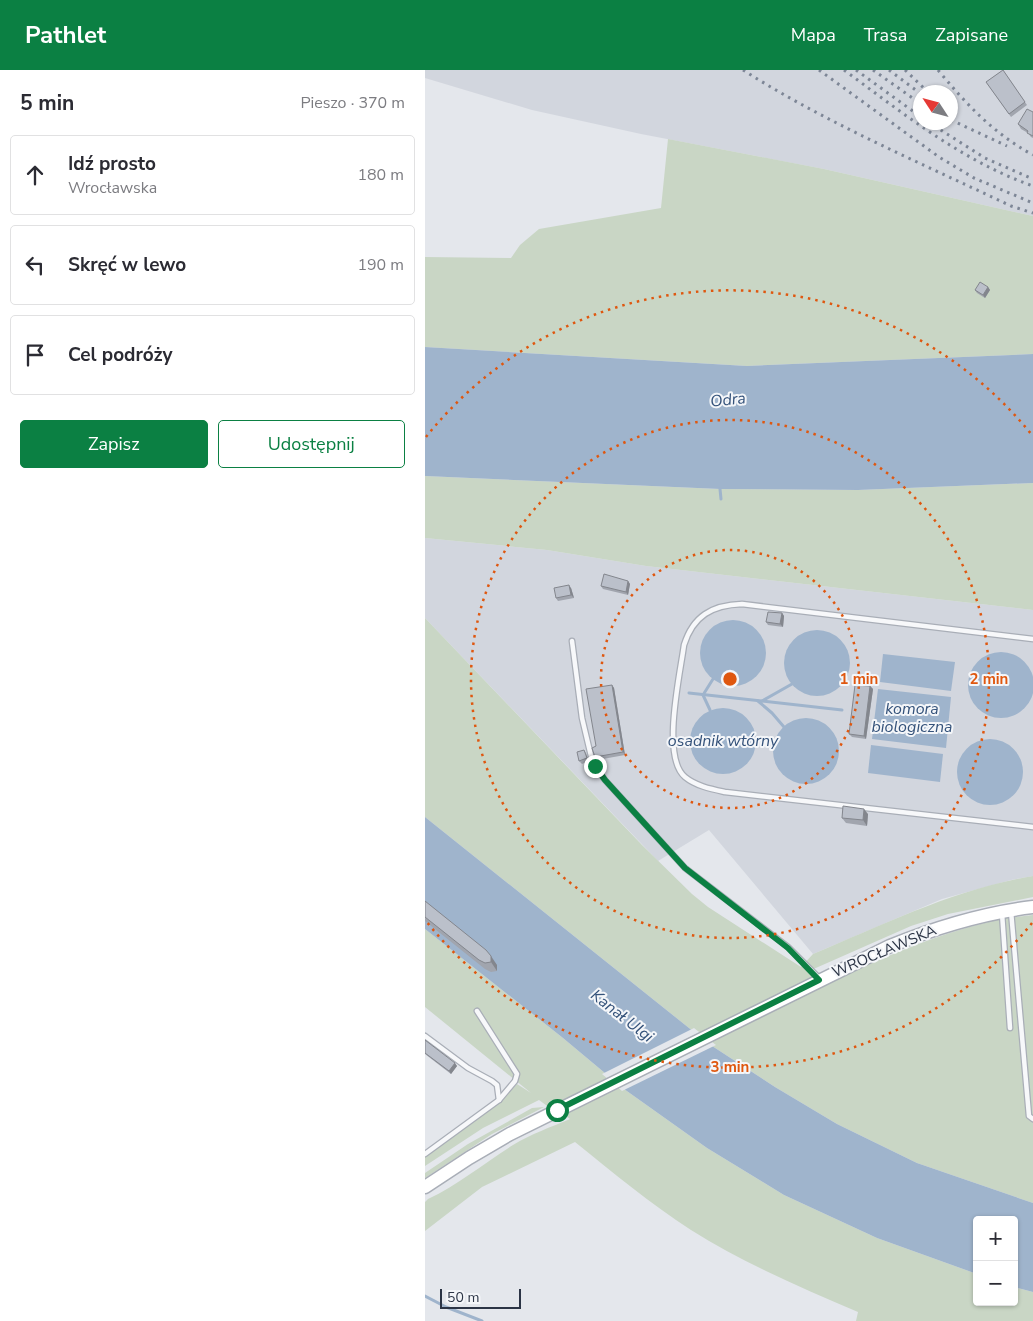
<!DOCTYPE html>
<html lang="pl">
<head>
<meta charset="utf-8">
<style>
	:root { --surface:#fff; --page:#f2f2f3; --text:#2b2b33; --muted:#7c7c81; --line:#e1e1e2; --accent:#0b8043 }
	body { margin:0; font-family:"Nunito Sans",sans-serif; background:var(--page); color:var(--text) }
	.controls { position:absolute; right:15px; bottom:15px; display:grid; overflow:hidden; border-radius:5px; box-shadow:0 1px 4px #0004 }
	.controls button { width:45px; height:45px; display:grid; place-items:center; padding:0; border:0; border-bottom:1px solid var(--line); background:var(--surface); color:var(--text); font:25px sans-serif }
	.compass { position:absolute; left:488px; top:15px; width:45px; height:45px; border-radius:50%; background:var(--surface); box-shadow:0 1px 4px #0004; rotate:306deg }
	.scale { position:absolute; left:15px; bottom:12px; width:81px; box-sizing:border-box; padding-left:5px; border:2px solid #2b3445; border-top:0; font-size:14px; line-height:18px; white-space:nowrap; color:#2b3445; -webkit-text-stroke:4px #f4f6f9; paint-order:stroke }
	.stop { position:absolute; width:15px; height:15px; margin:-11px; border:4px solid #0b8043; border-radius:50%; background:#fff }
	.stop.end { background:#0b8043; border-color:#fff; box-shadow:0 1px 5px #0008 }
	.list { margin:0; padding:0; list-style:none }
	h2 { display:flex; justify-content:space-between; align-items:center; height:65px; margin:0; padding:0 20px; font-size:21px }
	h2 small { font-size:16px; font-weight:400; color:var(--muted) }
	.list li { display:grid; grid-template-columns:32px 1fr auto; gap:15px; align-items:center; box-sizing:border-box; height:80px; margin:0 10px 10px; padding:0 10px; border:1px solid var(--line); border-radius:5px }
	.list b { display:block; font-size:19px; white-space:nowrap }
	.list p { margin:0; font-size:16px; white-space:nowrap; color:var(--muted) }
	.list em { font-size:16px; font-style:normal; color:var(--muted) }
	.actions { display:flex; gap:10px; padding:15px 20px }
	.actions a { flex:1; padding:11px 0; border:1px solid var(--accent); border-radius:5px; text-align:center; font-size:18px; color:var(--accent) }
	.actions .main { background:var(--accent); color:#fff }
	.icon { flex:none; width:28px; height:28px; fill:none; stroke:currentColor; stroke-width:2; stroke-linecap:round; stroke-linejoin:round }
	.map { position:relative; flex:none; width:608px; height:1251px; overflow:hidden }
	header { display:flex; align-items:center; gap:30px; box-sizing:border-box; height:70px; padding:0 25px; background:var(--accent); color:#fff }
	header strong { font-size:24px }
	nav { display:flex; gap:28px; margin-inline-start:auto; font-size:18px }
	main { display:flex }
	aside { flex:1; background:var(--surface) }
	.map>svg:first-child { display:block }
	.built { fill:#d2d6de; fill-rule:evenodd }
	.green { fill:#c9d6c5 }
	.water { fill:#9fb4cc }
	.pier { fill:#e4e7ec }
	.lines { fill:none; stroke-linecap:round; stroke-linejoin:round }
	.stream { stroke:#9fb4cc; stroke-width:3 }
	.lane-casing { stroke:#a9aeb7; stroke-width:7 }
	.secondary-casing { stroke:#a9aeb7; stroke-width:15 }
	.lane { stroke:#f7f8fa; stroke-width:4.5 }
	.secondary { stroke:#fff; stroke-width:12 }
	.rail { stroke:#7d8696; stroke-width:3; stroke-dasharray:2.5 5; stroke-linecap:butt }
	.wall { fill:#a1a5ae }
	.shaded-wall { fill:#83868d }
	.building { fill:#bbc0ca; stroke:#83868d }
	.route { stroke:#0b8043; stroke-width:6 }
	.ring { fill:none; stroke:#df570f; stroke-width:2.5; stroke-dasharray:2.5 5 }
	.labels { text-anchor:middle; dominant-baseline:central; stroke-width:4; stroke-linejoin:round; paint-order:stroke }
	.street-label { font-size:15px; fill:#2b3445; stroke:#f4f6f9 }
	.water-label { font-size:16px; font-style:italic; fill:#34527a; stroke:#f4f6f9 }
	.centre { fill:#df570f; stroke:#f4f6f9; stroke-width:2.5 }
	.ring-label { font-size:15px; text-anchor:middle; font-weight:bold; fill:#df570f; stroke:#f4f6f9; stroke-width:4; stroke-linejoin:round; paint-order:stroke }
</style>
</head>
<body>
<header>
<strong>Pathlet</strong>
<nav><a>Mapa</a><a>Trasa</a><a>Zapisane</a></nav>
</header>
<main>
<aside>
<h2>5 min<small>Pieszo · 370 m</small></h2>
<ul class="list">
<li><svg class="icon" aria-label="ahead" viewBox="0 0 24 24"><path d="M12 20V5M6 11l6-6 6 6"/></svg><div><b>Idź prosto</b><p>Wrocławska</p></div><em>180 m</em></li>
<li><svg class="icon" aria-label="left" viewBox="0 0 24 24"><path d="M17 20v-9H6M10 6l-5 5 5 5"/></svg><div><b>Skręć w lewo</b></div><em>190 m</em></li>
<li><svg class="icon" aria-label="arrive" viewBox="0 0 24 24"><path d="M6 21V4h12l-3 4 3 4H6"/></svg><div><b>Cel podróży</b></div></li>
</ul>
<div class="actions"><a class="main">Zapisz</a><a>Udostępnij</a></div>
</aside>
<div class="map">
<svg width="608" height="1251" viewBox="0 0 608 1251">
	<rect width="100%" height="100%" fill="#e4e7ec"/>
	<g class="built">
		<path d="M 0,0 L 608,0 L 608,146 L 399,99 L 216,64 L 107,40 L 0,8 ZM 496,22 L 526,22 L 526,52 L 496,52 Z"/>
		<polygon points="0,468 122,480 221,496 608,540 608,806 586,810 517,829 388,884 284,760 233,791 0,548"/>
	</g>
	<g class="green">
		<polygon points="243,69 399,99 608,146 608,284 322,296 0,277 0,187 86,188 95,175 114,159 236,138"/>
		<polygon points="0,406 295,419 433,420 608,413 608,540 221,496 122,480 0,468"/>
		<path d="M 0,548 L 217,775 L 267,824 L 283,837 L 376,897 L 388,884 C 460,854 530,819 608,806 L 608,827 L 523,844 L 486,856 L 384,901 L 399,915 C 452,890 506,866 563,852 C 577,848 593,847 608,845 L 608,1133 L 492,1093 L 412,1054 L 350,1017 L 284,974 L 0,747 Z"/>
		<path d="M 0,859 L 138,968 L 199,1019 L 282,1078 L 359,1125 L 452,1168 L 552,1204 L 552,1232 L 589,1232 L 589,1217 L 608,1222 L 608,1251 L 431,1251 L 433,1242 C 377,1218 318,1193 266,1160 C 226,1134 187,1102 150,1072 L 57,1117 L 0,1161 L 0,1132 L 3,1129 C 33,1115 59,1093 88,1075 C 106,1064 126,1057 145,1049 L 132,1040 L 129,1041 L 114,1030 L 58,1058 L 0,1096 L 0,1086 L 69,1037 L 92,1014 L 106,1023 L 0,937 Z"/>
		<polygon points="119,1037 67,1064 0,1108 0,1103 43,1074 107,1038"/>
	</g>
	<g class="water">
		<polygon points="0,277 322,296 608,284 608,413 433,420 295,419 0,406"/>
		<circle cx="308" cy="583" r="33"/>
		<circle cx="392" cy="593" r="33"/>
		<circle cx="576" cy="615" r="33"/>
		<polygon points="458,584 530,592 526,621 455,612"/>
		<polygon points="453,619 526,627 521,678 447,669"/>
		<circle cx="298" cy="671" r="33"/>
		<circle cx="381" cy="681" r="33"/>
		<circle cx="565" cy="702" r="33"/>
		<polygon points="446,675 518,684 515,712 443,703"/>
		<polygon points="0,747 284,974 350,1017 412,1054 492,1093 608,1133 608,1222 589,1217 589,1150 552,1150 552,1204 452,1168 359,1125 282,1078 199,1019 138,968 0,859"/>
	</g>
	<polygon class="pier" points="269,958 291,975 197,1021 177,1004"/>
	<g class="lines">
		<g class="stream">
			<polyline points="295,419 296,429"/>
			<polyline points="264,623 417,640"/>
			<polyline points="333,631 347,643 359,657"/>
			<polyline points="337,631 367,614"/>
			<polyline points="285,640 278,625 288,609"/>
			<polyline points="0,1226 21,1237 57,1251"/>
		</g>
		<defs>
			<g id="lane">
				<path d="M 608,569 L 317,534 C 287,535 268,546 259,575 C 255,605 236,687 260,707 C 271,716 286,719 300,722 L 608,757"/>
				<polyline points="147,571 157,648 166,686 170,696 180,710 260,798 363,877 395,909"/>
				<polyline points="586,841 604,1046 608,1049"/>
				<polyline points="577,843 585,958"/>
				<polyline points="0,966 43,998 67,1011 72,1015 74,1030"/>
				<polyline points="0,1084 74,1030 90,1011 92,1004 52,941"/>
			</g>
			<path id="secondary" d="M 0,1117 L 44,1088 L 85,1064 L 465,876 C 512,857 558,843 608,837"/>
		</defs>
		<use href="#lane" class="lane-casing"/>
		<use href="#secondary" class="secondary-casing"/>
		<use href="#lane" class="lane"/>
		<use href="#secondary" class="secondary"/>
		<g class="rail">
			<path d="M 318,0 C 403,54 496,93 586,136 L 608,143"/>
			<polyline points="394,0 514,87 549,108 608,133"/>
			<path d="M 419,0 C 479,44 537,91 608,116"/>
			<polyline points="431,0 496,47"/>
			<polyline points="448,0 496,34"/>
			<polyline points="464,0 496,24"/>
			<polyline points="480,0 503,22"/>
			<path d="M 513,0 C 542,35 568,63 608,85"/>
			<polyline points="526,50 582,76"/>
			<polyline points="503,52 560,88 608,109"/>
		</g>
	</g>
	<g class="wall">
		<polygon points="578,0 602,35 586,47 561,12"/>
		<polygon points="608,42 608,68 606,67 603,63 596,59 593,54"/>
		<polygon points="563,217 565,220 560,228 552,223 550,220"/>
		<polygon points="203,511 205,514 203,525 178,519 176,516"/>
		<polygon points="146,518 149,528 133,531 131,528"/>
		<polygon points="357,543 359,546 358,557 343,555 341,552"/>
		<polygon points="187,615 189,618 200,685 172,690 170,687 171,676"/>
		<polygon points="445,616 448,619 441,669 427,667 424,664"/>
		<polygon points="159,680 161,683 164,691 157,694 154,691"/>
		<polygon points="443,744 442,756 421,753 417,748"/>
		<polygon points="0,831 72,895 72,901 66,902 60,899 0,851"/>
		<polygon points="0,970 32,996 26,1004 0,984"/>
	</g>
	<g class="shaded-wall">
		<polygon points="563,217 565,220 560,228 558,225"/>
		<polygon points="203,511 205,514 203,525 201,522"/>
		<polygon points="144,515 146,518 149,528 146,525"/>
		<polygon points="357,543 359,546 358,557 355,554"/>
		<polygon points="187,615 189,618 200,685 198,682"/>
		<polygon points="445,616 448,619 441,669 439,666"/>
		<polygon points="439,739 443,744 442,756 438,750"/>
		<polygon points="66,886 72,895 72,901 66,892"/>
		<polygon points="30,993 32,996 26,1004 24,1001"/>
	</g>
	<g class="building">
		<polygon points="578,0 600,32 584,44 561,12"/>
		<polygon points="602,39 608,42 608,66 602,63 603,61 593,54"/>
		<polygon points="555,212 563,217 558,225 550,220"/>
		<polygon points="179,504 203,511 201,522 176,516"/>
		<polygon points="144,515 146,525 131,528 129,518"/>
		<polygon points="343,542 357,543 355,554 341,552"/>
		<polygon points="187,615 198,682 170,687 167,678 171,676 161,619"/>
		<polygon points="430,615 445,616 439,666 424,664"/>
		<polygon points="159,680 162,688 154,691 152,682"/>
		<polygon points="418,736 439,739 438,750 417,748"/>
		<polygon points="0,831 61,880 66,886 66,892 60,893 54,890 0,847"/>
		<polygon points="0,970 30,993 24,1001 0,983"/>
	</g>
	<g class="lines">
		<polyline class="route" points="132,1040 394,910 363,878 260,798 180,710 170,696"/>
	</g>
	<g class="ring">
		<circle cx="305" cy="609" r="129"/>
		<circle cx="305" cy="609" r="259"/>
		<path d="M607 853A388 388 0 0 1 1 851M1 367A388 388 0 0 1 607 365"/>
	</g>
	<g class="labels">
		<g class="street-label">
			<text transform="translate(459 881) rotate(-23)">WROCŁAWSKA</text>
		</g>
		<g class="water-label">
			<text transform="translate(303 330) rotate(-6)">Odra</text>
			<text x="487" y="639">komora<tspan x="487" dy="18">biologiczna</tspan></text>
			<text x="298" y="671">osadnik wtórny</text>
			<text transform="translate(197 946) rotate(38)">Kanał Ulgi</text>
		</g>
	</g>
	<circle cx="305" cy="609" r="8" class="centre"/>
	<g class="ring-label">
		<text x="434" y="614">1 min</text>
		<text x="564" y="614">2 min</text>
		<text x="305" y="1002">3 min</text>
	</g>
</svg>
<div class="controls">
<button>+</button>
<button>−</button>
</div>
<svg class="compass" viewBox="-18 -18 36 36"><path d="M0-13l5 13h-10z" fill="#e53935"/><path d="M0 13l5-13h-10z" fill="#7c7c81"/></svg>
<div class="scale">50 m</div>
<div class="stop" style="left:132px;top:1040px"></div>
<div class="stop end" style="left:170px;top:696px"></div>
</div>
</main>
</body>
</html>
